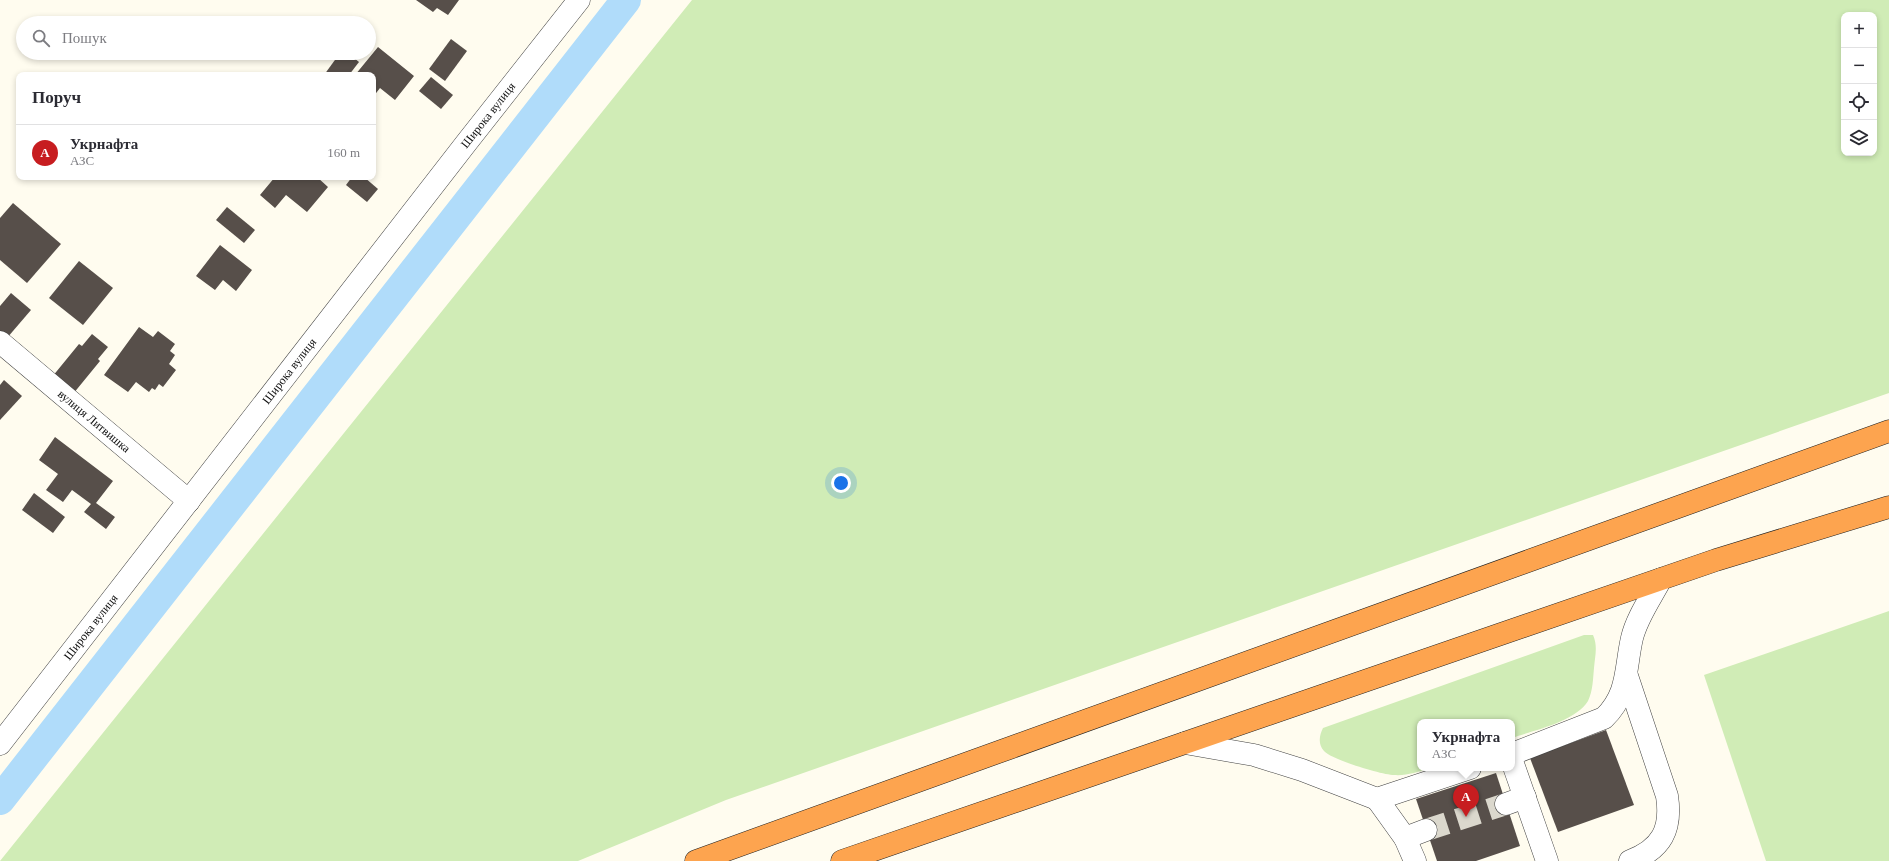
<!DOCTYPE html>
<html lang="uk">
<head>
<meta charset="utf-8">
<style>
	:root { --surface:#fff; --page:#f2f2f3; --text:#2b2b33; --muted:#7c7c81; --line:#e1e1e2; --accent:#c71d20 }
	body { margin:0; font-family:Georgia,serif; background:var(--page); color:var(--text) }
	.controls { position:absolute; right:12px; top:12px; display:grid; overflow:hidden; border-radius:8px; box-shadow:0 2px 6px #0003 }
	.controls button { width:36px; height:36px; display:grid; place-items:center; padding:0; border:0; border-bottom:1px solid var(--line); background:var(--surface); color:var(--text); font:20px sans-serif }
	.you { position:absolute; left:841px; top:483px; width:14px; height:14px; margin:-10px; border:3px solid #fff; border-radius:50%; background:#1a73e8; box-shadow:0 0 0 6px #1a73e833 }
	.badge { display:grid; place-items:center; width:26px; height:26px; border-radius:50%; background:var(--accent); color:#fff; font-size:13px; font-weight:700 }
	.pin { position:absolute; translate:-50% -33px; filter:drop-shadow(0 1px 2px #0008) }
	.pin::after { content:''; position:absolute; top:21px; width:14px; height:12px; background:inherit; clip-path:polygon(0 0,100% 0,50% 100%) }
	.popup { position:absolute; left:1417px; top:719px; width:98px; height:52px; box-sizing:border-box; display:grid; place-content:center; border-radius:8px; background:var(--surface); filter:drop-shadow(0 1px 3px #0005); font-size:13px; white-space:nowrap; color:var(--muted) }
	.popup b { font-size:15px; color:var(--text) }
	.popup::after { content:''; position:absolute; left:50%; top:100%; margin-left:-8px; border:8px solid transparent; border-top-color:var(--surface) }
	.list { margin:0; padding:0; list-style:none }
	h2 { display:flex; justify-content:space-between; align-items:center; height:52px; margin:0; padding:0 16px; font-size:17px }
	h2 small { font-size:13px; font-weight:400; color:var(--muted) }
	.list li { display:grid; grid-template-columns:26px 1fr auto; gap:12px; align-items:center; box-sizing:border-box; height:56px; padding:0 16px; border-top:1px solid var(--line) }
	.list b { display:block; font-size:15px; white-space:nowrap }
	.list p { margin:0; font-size:13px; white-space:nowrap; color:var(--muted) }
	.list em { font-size:13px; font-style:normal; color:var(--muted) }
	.icon { flex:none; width:22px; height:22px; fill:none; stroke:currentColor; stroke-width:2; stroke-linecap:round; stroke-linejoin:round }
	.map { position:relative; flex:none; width:1889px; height:861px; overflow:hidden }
	.search { position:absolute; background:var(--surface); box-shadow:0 2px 6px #0003; left:16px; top:16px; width:360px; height:44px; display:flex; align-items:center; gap:10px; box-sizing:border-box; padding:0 14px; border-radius:22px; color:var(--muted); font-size:15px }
	.panel { position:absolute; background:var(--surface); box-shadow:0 2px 6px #0003; left:16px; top:72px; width:360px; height:108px; border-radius:8px }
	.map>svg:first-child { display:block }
	.green { fill:#d0ecb6; fill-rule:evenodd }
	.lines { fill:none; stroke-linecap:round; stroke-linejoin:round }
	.canal { stroke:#b0dcfa; stroke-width:30 }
	.building { fill:#574f4a }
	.minor-tunnel { stroke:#dbd8cd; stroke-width:22; stroke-dasharray:22 11; stroke-linecap:butt }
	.minor-casing { stroke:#414141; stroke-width:23 }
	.highway-casing { stroke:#1f1f1f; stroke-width:23 }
	.minor { stroke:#fff; stroke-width:22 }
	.highway { stroke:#fda44f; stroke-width:22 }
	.labels { text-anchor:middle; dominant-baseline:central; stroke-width:4; stroke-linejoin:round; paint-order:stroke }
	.street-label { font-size:12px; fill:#0e0e0e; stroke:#fff }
</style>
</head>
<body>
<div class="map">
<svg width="1889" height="861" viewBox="0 0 1889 861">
	<rect width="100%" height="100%" fill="#fffcef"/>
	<g class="green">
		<path d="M 692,0 L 1889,0 L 1889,393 L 726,800 L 578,861 L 0,861 ZM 1844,15 L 1874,15 L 1874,153 L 1844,153 Z"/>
		<polygon points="1889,611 1889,861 1766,861 1704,675"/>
		<path d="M 1584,635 L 1593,635 C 1598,646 1595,656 1594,668 C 1593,678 1593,691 1588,701 C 1575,722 1534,730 1512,738 L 1512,722 L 1420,722 L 1420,768 L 1430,768 C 1418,772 1406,776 1394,775 C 1382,775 1330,759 1324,751 C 1318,744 1319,736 1323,728 Z"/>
	</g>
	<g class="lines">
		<polyline class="canal" points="0,800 626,0"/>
	</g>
	<g class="building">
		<polygon points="416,0 459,0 448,15 437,8 433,12"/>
		<polygon points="451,39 467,51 445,81 429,69"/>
		<polygon points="378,47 414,76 395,100 380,88 373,97 373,75 355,75"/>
		<polygon points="340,53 348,53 359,62 349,75 324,75"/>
		<polygon points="431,77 453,95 441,109 419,91"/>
		<polygon points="275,177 317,177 328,187 307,212 286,195 275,208 260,195"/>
		<polygon points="352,177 364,177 378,189 367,202 346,185"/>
		<polygon points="13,203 61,244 27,283 0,260 0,218"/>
		<polygon points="227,207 255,230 244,243 216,220"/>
		<polygon points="220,245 252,270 236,291 223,280 215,290 196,276"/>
		<polygon points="79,261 113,288 83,325 49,298"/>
		<polygon points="11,293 31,310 7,338 0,332 0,306"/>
		<polygon points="139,327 153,337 158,331 175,344 170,351 175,355 169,364 176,370 163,387 159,384 155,390 152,388 149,392 136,382 128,392 104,375"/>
		<polygon points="92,334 108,347 98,359 100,361 73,394 52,377 79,344 82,346"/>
		<polygon points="4,380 22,396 0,420 0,385"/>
		<polygon points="55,437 113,481 96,503 115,517 106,529 84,512 91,504 72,490 63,502 46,490 58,474 39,460"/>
		<polygon points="34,493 65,517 53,533 22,510"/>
		<polygon points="1606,730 1634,805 1558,832 1530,758"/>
		<polygon points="1496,773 1520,846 1476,861 1437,861 1416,799"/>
	</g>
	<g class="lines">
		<polyline class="minor-tunnel" points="1426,830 1506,804"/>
		<defs>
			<g id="minor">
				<path id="s1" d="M 0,342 L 189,501"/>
				<path d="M 1627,676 L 1667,796 C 1672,829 1662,849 1630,861"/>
				<polyline points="1185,743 1254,755 1302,770 1377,799 1470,768"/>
				<path id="s2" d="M 0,744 L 467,142 L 579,0"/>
				<path d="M 1512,754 L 1604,718 C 1629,694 1625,668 1632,638 C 1637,617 1651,598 1661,579"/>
				<polyline points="1512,761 1547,861"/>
				<polyline points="1377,799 1405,838 1426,830"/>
				<polyline points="1506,804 1525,797"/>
				<polyline points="1405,838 1415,861"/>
			</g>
			<g id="highway">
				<polyline points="696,861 1889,431"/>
				<polyline points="842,861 1716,560 1889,507"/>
			</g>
		</defs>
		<use href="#minor" class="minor-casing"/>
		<use href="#highway" class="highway-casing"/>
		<use href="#minor" class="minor"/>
		<use href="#highway" class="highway"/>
	</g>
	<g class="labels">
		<g class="street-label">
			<text stroke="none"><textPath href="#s2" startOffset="796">Широка вулиця</textPath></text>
			<text stroke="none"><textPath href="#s2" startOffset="472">Широка вулиця</textPath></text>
			<text stroke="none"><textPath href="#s1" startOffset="123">вулиця Литвишка</textPath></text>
			<text stroke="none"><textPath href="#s2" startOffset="148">Широка вулиця</textPath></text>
		</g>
	</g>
</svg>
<div class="controls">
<button>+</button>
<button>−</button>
<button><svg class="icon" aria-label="locate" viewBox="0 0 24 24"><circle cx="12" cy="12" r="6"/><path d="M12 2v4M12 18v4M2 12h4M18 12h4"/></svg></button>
<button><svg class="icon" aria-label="layers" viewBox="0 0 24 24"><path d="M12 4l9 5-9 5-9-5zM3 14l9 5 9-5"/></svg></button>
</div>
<div class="you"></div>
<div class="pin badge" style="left:1466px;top:817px">A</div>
<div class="popup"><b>Укрнафта</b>АЗС</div>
<div class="search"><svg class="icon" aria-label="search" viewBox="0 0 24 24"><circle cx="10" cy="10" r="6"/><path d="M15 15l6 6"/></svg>Пошук</div>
<section class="panel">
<h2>Поруч<small></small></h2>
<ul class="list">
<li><span class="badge">A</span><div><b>Укрнафта</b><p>АЗС</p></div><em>160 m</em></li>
</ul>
</section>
</div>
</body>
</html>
